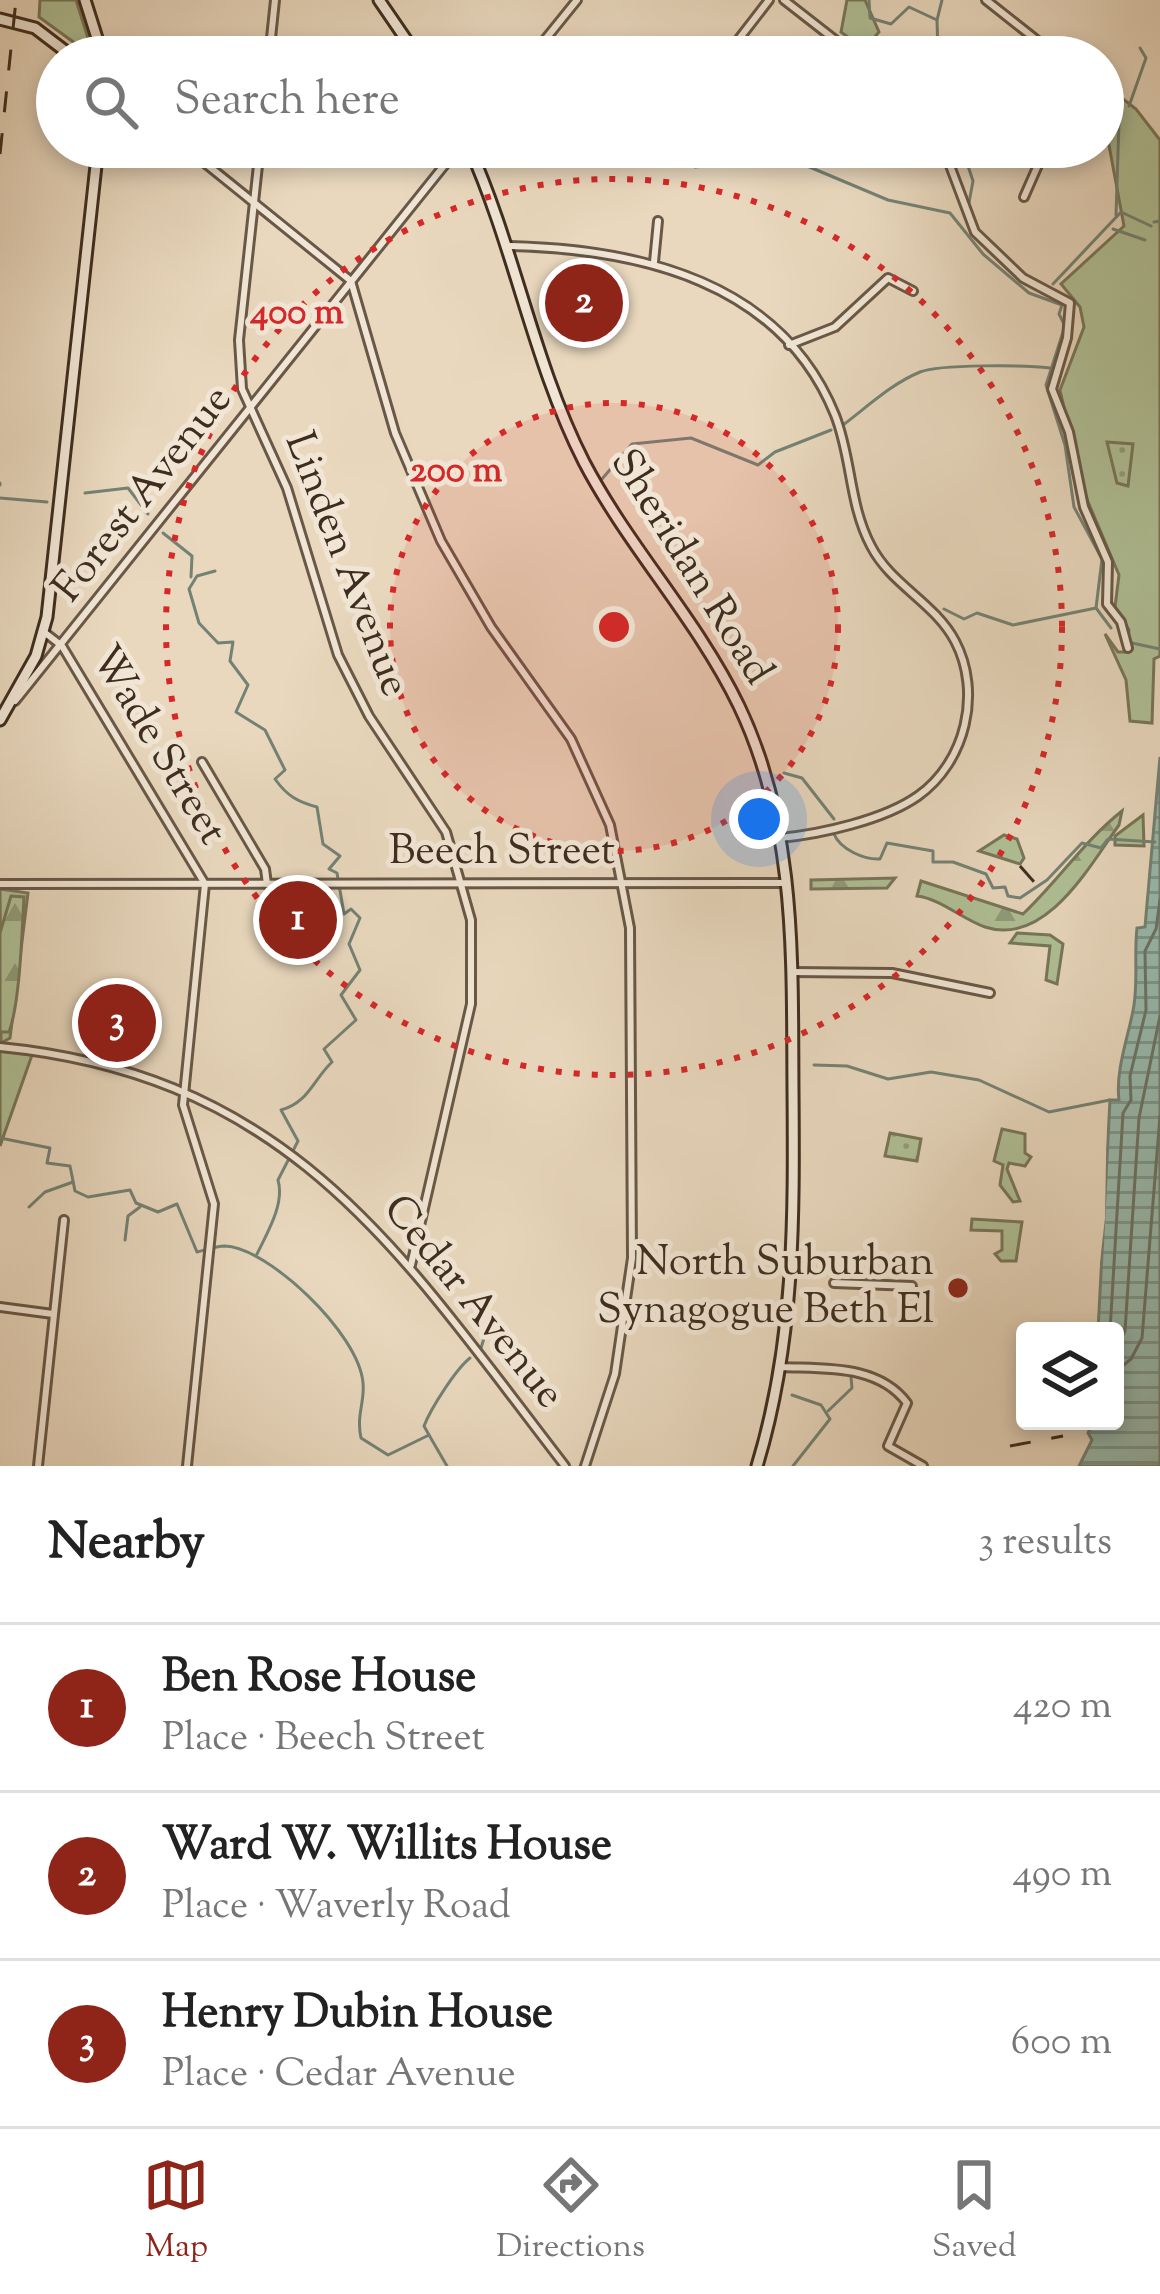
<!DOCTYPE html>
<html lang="en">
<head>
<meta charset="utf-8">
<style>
	:root { --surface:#fff; --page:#f2f2f2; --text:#222; --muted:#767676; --line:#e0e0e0; --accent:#8f2418 }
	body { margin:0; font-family:"Sorts Mill Goudy",serif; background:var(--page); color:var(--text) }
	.controls { position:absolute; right:36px; bottom:36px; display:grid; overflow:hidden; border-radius:12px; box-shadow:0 6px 18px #0003 }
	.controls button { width:108px; height:108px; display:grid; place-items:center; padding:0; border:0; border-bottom:3px solid var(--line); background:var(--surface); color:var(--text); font:60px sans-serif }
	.you { position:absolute; left:759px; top:819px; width:42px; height:42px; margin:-30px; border:9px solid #fff; border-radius:50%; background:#1a73e8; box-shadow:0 0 0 18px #1a73e833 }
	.badge { display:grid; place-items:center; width:78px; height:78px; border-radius:50%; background:var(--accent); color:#fff; font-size:39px; font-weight:700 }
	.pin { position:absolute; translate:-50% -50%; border:6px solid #fff; box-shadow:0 3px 12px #0006 }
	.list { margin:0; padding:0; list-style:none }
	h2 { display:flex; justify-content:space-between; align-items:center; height:156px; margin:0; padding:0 48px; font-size:51px }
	h2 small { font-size:39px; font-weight:400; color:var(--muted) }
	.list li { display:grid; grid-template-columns:78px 1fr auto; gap:36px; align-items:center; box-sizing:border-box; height:168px; padding:0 48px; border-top:3px solid var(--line) }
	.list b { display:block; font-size:45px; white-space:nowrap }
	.list p { margin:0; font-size:39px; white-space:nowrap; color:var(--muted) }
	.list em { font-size:39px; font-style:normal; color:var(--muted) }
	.icon { flex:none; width:66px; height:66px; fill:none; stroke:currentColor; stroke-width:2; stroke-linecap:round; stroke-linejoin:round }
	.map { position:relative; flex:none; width:1160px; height:1466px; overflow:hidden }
	.search { position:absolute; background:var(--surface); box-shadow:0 6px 18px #0003; left:36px; right:36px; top:36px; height:132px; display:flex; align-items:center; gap:30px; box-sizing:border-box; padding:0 42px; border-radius:66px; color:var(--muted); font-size:45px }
	.sheet { height:660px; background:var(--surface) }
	nav { display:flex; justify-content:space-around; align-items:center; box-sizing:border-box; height:168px; border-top:3px solid var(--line); background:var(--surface); font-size:33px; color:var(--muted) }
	nav a { display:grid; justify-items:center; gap:6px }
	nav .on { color:var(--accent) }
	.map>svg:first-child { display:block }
	.green { fill:#b0c096; stroke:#77765a; stroke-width:3 }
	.forest { fill:url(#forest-firs); stroke:#77765a; stroke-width:3 }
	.garden { fill:url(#garden-dots); stroke:#77765a; stroke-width:3 }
	.water { fill:url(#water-rules); stroke:#748275; stroke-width:3 }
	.pier { fill:#e9d8be }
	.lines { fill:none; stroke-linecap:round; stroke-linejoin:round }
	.shore { stroke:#6b7466; stroke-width:3 }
	.stream { stroke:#748275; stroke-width:3 }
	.street-casing { stroke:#695847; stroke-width:12 }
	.secondary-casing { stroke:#3e2d1f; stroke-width:15 }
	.street { stroke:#f1e6d5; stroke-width:6 }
	.secondary { stroke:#f1e6d5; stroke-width:9 }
	.rail { stroke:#3e2d1f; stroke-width:3; stroke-dasharray:21 21; stroke-linecap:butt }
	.ring { fill:none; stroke:#d62828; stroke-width:6; stroke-dasharray:6 12 }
	.poi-dot { fill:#8f2418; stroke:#f1e6d5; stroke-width:4.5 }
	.labels { text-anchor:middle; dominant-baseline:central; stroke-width:10; stroke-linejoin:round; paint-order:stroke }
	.street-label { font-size:42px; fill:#3e2d1f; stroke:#f1e6d5 }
	.poi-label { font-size:42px; fill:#3e2d1f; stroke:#f1e6d5; text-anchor:end }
	.centre { fill:#d62828; stroke:#f1e6d5; stroke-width:6 }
	.ring-label { font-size:36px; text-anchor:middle; font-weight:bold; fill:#d62828; stroke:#f1e6d5; stroke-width:10; stroke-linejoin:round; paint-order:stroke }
</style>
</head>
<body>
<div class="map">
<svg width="1160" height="1466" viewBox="0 0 1160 1466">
	<defs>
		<pattern id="forest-firs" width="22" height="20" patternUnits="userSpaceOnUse" patternTransform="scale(3)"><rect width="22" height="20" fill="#b0c096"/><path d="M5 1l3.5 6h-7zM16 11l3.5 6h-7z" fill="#919c7a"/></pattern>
		<pattern id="garden-dots" width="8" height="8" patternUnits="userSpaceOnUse" patternTransform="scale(3)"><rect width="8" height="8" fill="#b0c096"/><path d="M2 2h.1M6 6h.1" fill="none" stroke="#919c7a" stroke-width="1.8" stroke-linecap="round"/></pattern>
		<pattern id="water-rules" width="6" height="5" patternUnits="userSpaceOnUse" patternTransform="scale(3)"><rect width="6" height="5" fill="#98baae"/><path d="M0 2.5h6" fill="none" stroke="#7d988d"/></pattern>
	</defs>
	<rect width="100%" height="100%" fill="#e9d8be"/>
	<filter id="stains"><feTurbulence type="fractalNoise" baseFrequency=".00167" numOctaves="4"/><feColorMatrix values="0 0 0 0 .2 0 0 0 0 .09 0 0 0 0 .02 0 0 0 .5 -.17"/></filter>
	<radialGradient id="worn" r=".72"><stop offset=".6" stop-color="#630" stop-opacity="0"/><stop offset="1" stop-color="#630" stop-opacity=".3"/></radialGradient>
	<g class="green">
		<polygon points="40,0 76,0 94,57 39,17"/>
		<polygon points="847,0 865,0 879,32 864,49 841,32"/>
		<polygon points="1105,85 1136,109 1160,140 1160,656 1154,659 1152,723 1130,721 1126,680 1105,634 1118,652 1126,652 1129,630 1115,607 1119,575 1083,490 1060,390 1084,327 1080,307 1061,284 1124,226 1103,113"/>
		<polygon points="1143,815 1144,846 1115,845 1115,836"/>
		<polygon points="1004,835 1017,839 1024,858 1020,864 979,851"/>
		<polygon points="0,889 28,893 10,1038 1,1043"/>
		<polygon points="1017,933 1050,935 1063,944 1057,984 1046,980 1050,946 1010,943"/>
		<polygon points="0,1051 32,1055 0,1146"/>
		<polygon points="1002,1129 1025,1134 1025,1153 1031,1157 1025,1166 1009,1163 1007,1169 1020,1201 1013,1202 1000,1185 1003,1165 994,1161"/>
		<polygon points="972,1219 1022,1222 1016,1261 1001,1261 995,1254 1002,1250 1002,1231 971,1230"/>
	</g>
	<g class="forest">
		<path d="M 1122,811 L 1119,825 C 1090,865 1046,947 985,927 C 962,919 941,899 917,896 L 921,881 L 1023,914 C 1058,881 1084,841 1122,811 Z"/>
		<polygon points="895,878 887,888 811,889 811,880"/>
		<path d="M 11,896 L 24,897 C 22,931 20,1003 9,1032 L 0,1032 L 0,933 Z"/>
	</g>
	<g class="garden">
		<polygon points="1107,442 1133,444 1128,486 1117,483"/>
		<polygon points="890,1133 921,1139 917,1161 885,1156"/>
	</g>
	<path class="water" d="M 1160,757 L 1160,1466 L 1079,1466 L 1092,1440 L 1088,1433 L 1094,1421 L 1115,1421 L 1115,1331 L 1098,1331 L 1110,1100 L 1119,1100 C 1115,1069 1130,1032 1134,1005 C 1138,979 1134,954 1137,928 L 1145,927 Z"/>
	<polygon class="pier" points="1104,1100 1107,1100 1105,1218 1092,1331"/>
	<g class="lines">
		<g class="shore">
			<polyline points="1110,1331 1123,1113 1131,1100 1130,1076 1146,1010 1145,951 1156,929 1160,900"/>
			<polyline points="1115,1350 1125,1331 1139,1118 1160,1016"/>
			<polyline points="1115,1372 1131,1359 1142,1338 1160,1116"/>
		</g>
		<g class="stream">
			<polyline points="869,0 870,18 891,24 909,7 937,20 938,54 943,57"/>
			<polyline points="937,20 942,0"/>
			<polyline points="1129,106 1146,58 1140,48"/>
			<polyline points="762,147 888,200 950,213 983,254 1029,293 1062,305 1059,314 1065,326 1046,385 1065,445 1074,507 1102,559 1096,608 1111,628"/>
			<path d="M 549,161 C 588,157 665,132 695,167 L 731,163 L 762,147"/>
			<polyline points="968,208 973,181 966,160 971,147"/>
			<polyline points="1116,215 1119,122"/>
			<polyline points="1154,222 1160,221"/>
			<polyline points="1113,229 1145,240"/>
			<polyline points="1053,284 1121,212 1151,226"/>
			<path d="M 843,425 C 867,407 891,384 920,372 C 940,364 1025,365 1050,368"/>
			<polyline points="602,479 632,444 691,438 758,465 775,452 831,430"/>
			<polyline points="0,483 0,485"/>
			<polyline points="85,493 128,488 148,514"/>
			<polyline points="0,498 47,502"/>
			<polyline points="163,533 192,556 191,577"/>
			<path d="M 215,571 L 197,576 L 189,589 L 199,623 L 218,643 L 233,642 L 230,661 L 248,685 L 236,712 L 265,730 L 285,770 L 275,779 C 287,796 298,802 317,807 L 323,844 L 340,856 L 329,869 L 337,873 L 344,914 L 351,909 L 360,918 L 349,944 L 360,970 L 341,995 L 356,1020 L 324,1049 L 332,1062 C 313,1080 308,1103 281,1110 L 298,1141 L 278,1180 C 285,1204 267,1233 257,1254"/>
			<polyline points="944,609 964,619 977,613 1013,625 1096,608"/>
			<polyline points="1132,643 1160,649"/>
			<polyline points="784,773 802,778 834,819"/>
			<path d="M 834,834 C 840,849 864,860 880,859 L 887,843 L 933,851 L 933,862 L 953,862 L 986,874 L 993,888 L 1005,887 L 1008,896 L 1020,898 L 1047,880 L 1082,843 L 1101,848 L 1108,839 L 1155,842"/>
			<polyline points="814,1065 847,1066 888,1079 931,1072 979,1080 1049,1112 1110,1100"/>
			<path d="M 0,1138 L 50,1148 L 47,1163 L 70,1166 L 75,1191 L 88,1197 L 130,1190 L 136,1203 L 158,1212 L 177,1204 L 197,1252 C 205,1250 217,1246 225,1246 C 267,1247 359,1333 363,1383 C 365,1402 356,1415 361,1438 L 388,1455 L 429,1435 L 447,1466"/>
			<polyline points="29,1207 45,1192 73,1182"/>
			<polyline points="125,1240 128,1216 140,1207"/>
			<polyline points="481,1348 491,1315"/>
			<polyline points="792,1395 821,1405 830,1419 793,1466"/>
			<polyline points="828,1411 852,1388 851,1377"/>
			<path d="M 429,1435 L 424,1426 C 431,1408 456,1369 470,1358"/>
		</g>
		<defs>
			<g id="street">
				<polyline points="784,0 857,57"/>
				<polyline points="986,0 1058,57"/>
				<polyline points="269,57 275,0"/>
				<polyline points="531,57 577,0"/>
				<polyline points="725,57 769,0"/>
				<polyline points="185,147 351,281 395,433 441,541 491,627 571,739 610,825 630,928 632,1258 615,1374 585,1466"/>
				<polyline points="260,147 239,340 242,389 287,488 338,655 369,716 446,832 471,920 471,1004 411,1265"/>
				<polyline points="943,147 975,232 1023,278 1070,303 1067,338 1052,389 1069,432 1084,507 1108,562 1107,604 1121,622 1128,648"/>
				<polyline points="1024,197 1046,147"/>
				<path d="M 510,246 C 639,249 781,281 835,415 C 852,458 849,505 871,546 C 891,585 934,602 955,641 C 982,692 966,762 918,796 C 884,820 821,834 780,838"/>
				<polyline points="654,262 658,221"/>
				<polyline points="789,345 835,327 888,278 913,291"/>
				<polyline points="44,632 62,646 205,884 183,1105 214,1204 187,1466"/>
				<polyline points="15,701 459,147"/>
				<polyline points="202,762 265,869 267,884"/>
				<polyline points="0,884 787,883"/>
				<polyline points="793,972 892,973 990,993"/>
				<path d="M 0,1047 C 294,1076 401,1254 565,1466"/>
				<polyline points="834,1283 912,1286"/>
				<polyline points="0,1307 53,1314"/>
				<path d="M 782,1367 C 824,1369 878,1364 907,1403 L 888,1446 L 923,1466"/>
				<polyline points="38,1466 64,1220"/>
			</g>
			<g id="secondary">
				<polyline points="85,0 103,57"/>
				<polyline points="379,0 418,57"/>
				<polyline points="0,19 35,28 73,57"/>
				<path d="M 469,147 C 515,249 533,362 584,462 C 629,548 697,619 739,706 C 797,827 792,959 793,1089 C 794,1218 795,1341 757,1466"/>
				<polyline points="0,720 36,656 47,617 98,147"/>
			</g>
		</defs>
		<use href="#street" class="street-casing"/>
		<use href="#secondary" class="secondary-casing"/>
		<use href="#street" class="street"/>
		<use href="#secondary" class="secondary"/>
		<g class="rail">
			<polyline points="0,154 16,0"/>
			<polyline points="1020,866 1043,892"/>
			<polyline points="1010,1446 1063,1436"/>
		</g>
	</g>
	<circle cx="614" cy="627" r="224" fill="#d62828" fill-opacity=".12"/>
	<g class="ring">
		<circle cx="614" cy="627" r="224"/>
		<circle cx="614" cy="627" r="448"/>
	</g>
	<circle class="poi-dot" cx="958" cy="1288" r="12"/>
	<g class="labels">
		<g class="street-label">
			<text transform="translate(144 495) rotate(-52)">Forest Avenue</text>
			<text transform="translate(345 565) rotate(69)">Linden Avenue</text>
			<text transform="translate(690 568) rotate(58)">Sheridan Road</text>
			<text transform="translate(157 746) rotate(59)">Wade Street</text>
			<text x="502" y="853">Beech Street</text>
			<text transform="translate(472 1303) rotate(51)">Cedar Avenue</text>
		</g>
		<g class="poi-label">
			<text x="934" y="1264">North Suburban<tspan x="934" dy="48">Synagogue Beth El</tspan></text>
		</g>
	</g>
	<circle cx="614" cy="627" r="18" class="centre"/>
	<g class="ring-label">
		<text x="297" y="323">400 m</text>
		<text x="456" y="481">200 m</text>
	</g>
	<rect width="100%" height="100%" filter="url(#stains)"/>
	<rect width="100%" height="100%" fill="url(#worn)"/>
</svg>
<div class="controls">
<button><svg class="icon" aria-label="layers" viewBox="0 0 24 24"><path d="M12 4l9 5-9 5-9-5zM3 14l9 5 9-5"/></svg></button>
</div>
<div class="you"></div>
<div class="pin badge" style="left:298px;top:920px">1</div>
<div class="pin badge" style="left:584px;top:303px">2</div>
<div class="pin badge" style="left:117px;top:1023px">3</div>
<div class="search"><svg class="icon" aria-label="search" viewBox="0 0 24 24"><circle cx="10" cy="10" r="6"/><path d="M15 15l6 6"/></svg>Search here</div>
</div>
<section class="sheet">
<h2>Nearby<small>3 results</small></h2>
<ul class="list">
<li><span class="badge">1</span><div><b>Ben Rose House</b><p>Place · Beech Street</p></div><em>420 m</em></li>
<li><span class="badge">2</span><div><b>Ward W. Willits House</b><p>Place · Waverly Road</p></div><em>490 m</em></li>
<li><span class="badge">3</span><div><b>Henry Dubin House</b><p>Place · Cedar Avenue</p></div><em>600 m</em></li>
</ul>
</section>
<nav>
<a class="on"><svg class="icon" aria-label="map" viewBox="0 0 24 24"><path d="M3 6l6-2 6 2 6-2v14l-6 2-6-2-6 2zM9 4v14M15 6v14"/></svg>Map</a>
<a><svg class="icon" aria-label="directions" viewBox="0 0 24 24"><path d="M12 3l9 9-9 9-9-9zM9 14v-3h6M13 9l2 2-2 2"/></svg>Directions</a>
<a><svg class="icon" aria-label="saved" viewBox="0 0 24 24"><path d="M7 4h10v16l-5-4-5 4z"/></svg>Saved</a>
</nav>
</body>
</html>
